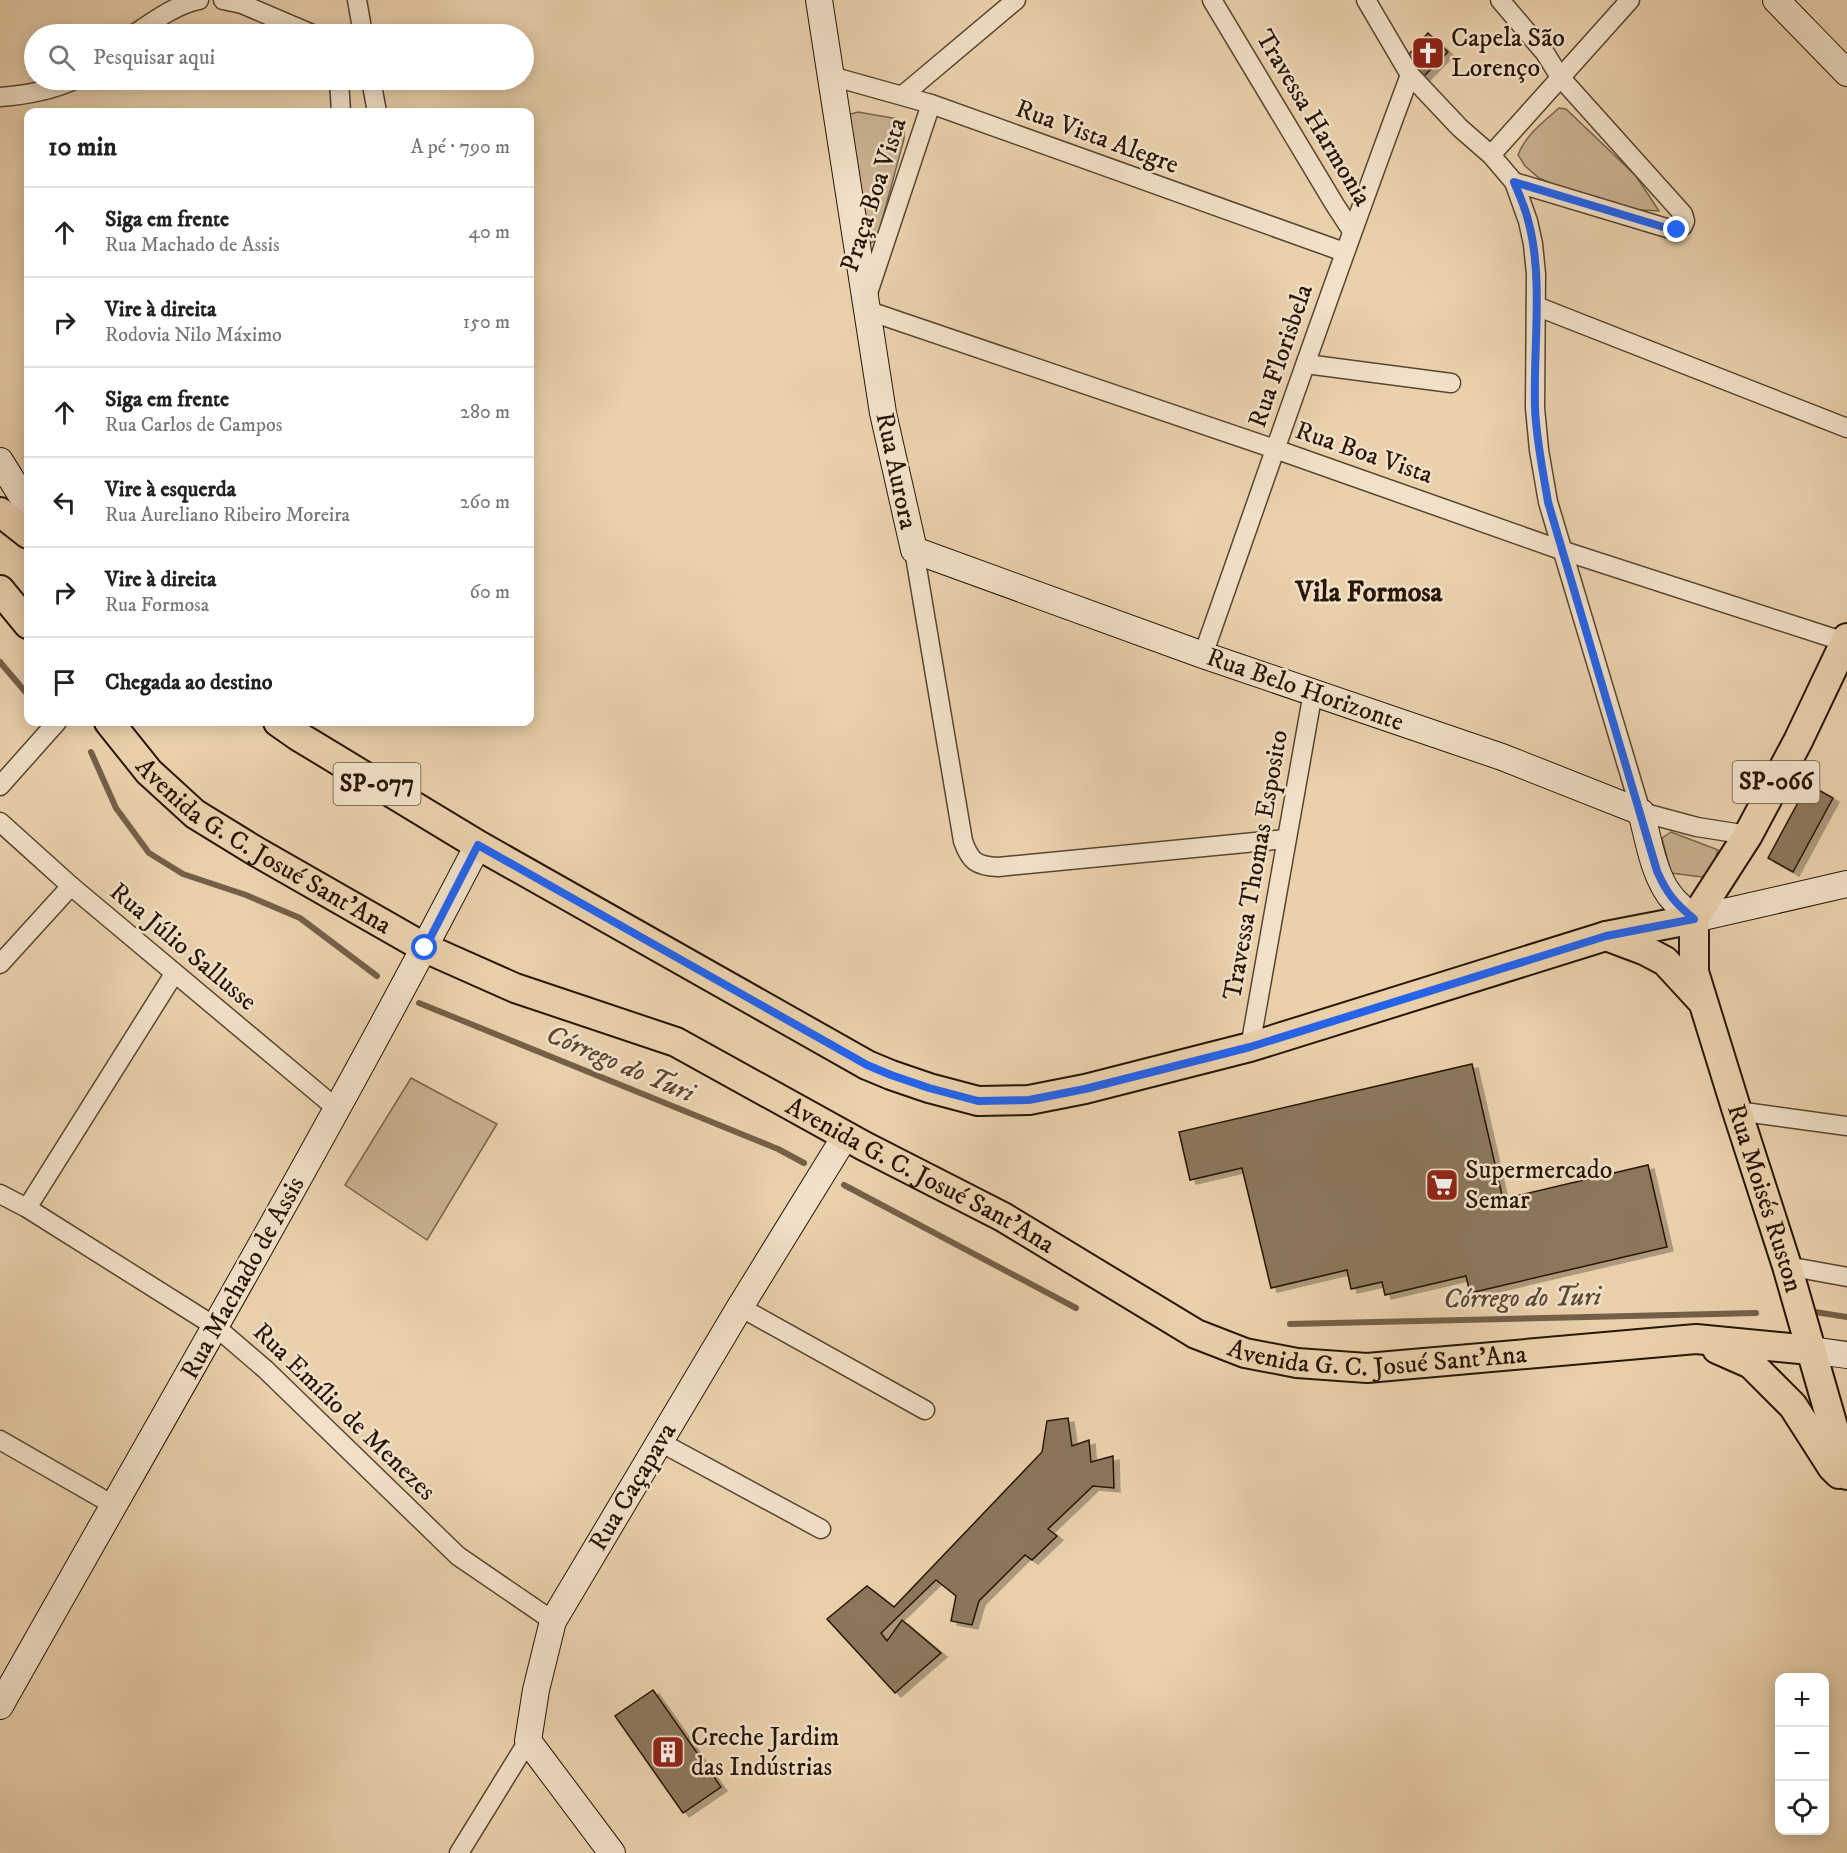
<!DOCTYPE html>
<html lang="pt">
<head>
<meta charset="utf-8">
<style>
	:root { --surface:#fff; --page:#f6f6f6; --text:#222; --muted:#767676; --line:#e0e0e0 }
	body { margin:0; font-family:"IM FELL DW Pica",serif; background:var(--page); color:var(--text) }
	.controls { position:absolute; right:18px; bottom:18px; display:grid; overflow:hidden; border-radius:12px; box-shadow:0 3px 15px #0003 }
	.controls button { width:54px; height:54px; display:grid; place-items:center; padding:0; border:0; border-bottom:2px solid var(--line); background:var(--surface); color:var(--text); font:30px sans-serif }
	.stop { position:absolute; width:18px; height:18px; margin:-14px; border:4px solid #2563eb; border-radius:50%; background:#fff }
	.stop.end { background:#2563eb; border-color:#fff; box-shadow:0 2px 6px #0008 }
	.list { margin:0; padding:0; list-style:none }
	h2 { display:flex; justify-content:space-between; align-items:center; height:78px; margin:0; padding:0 24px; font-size:26px }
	h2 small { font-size:20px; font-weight:400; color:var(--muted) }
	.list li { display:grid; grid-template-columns:39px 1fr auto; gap:18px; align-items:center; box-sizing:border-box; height:90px; padding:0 24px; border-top:2px solid var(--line) }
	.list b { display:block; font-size:22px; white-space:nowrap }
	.list p { margin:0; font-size:20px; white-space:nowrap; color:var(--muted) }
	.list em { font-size:20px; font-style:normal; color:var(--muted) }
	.icon { flex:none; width:33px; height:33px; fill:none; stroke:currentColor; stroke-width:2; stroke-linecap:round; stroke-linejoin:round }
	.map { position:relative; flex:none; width:1847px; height:1853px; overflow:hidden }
	.search { position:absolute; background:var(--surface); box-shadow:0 3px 15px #0003; left:24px; top:24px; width:510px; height:66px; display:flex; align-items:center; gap:15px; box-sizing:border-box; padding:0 21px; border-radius:33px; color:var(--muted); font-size:22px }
	.panel { position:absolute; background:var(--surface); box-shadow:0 3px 15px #0003; left:24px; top:108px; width:510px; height:618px; border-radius:12px }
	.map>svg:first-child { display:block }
	.green { fill:#c9b190; stroke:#78644b; stroke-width:1.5 }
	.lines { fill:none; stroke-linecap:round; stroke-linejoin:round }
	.stream { stroke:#746048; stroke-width:6 }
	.building { fill:#8c775c; stroke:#271606; stroke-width:1.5; filter:url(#shadow) }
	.street-casing { stroke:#584530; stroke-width:21 }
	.secondary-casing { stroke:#271606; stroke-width:28 }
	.primary-casing { stroke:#271606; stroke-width:32 }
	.street { stroke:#f1e1c9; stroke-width:18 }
	.secondary { stroke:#f1e1c9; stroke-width:26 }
	.primary { stroke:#ead1ac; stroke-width:28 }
	.route { stroke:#2563eb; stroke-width:8 }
	.labels { text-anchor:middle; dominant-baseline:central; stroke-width:5; stroke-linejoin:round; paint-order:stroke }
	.shield { fill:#f1e1c9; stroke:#645340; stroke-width:1.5 }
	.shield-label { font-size:24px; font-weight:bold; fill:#271606 }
	.poi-label { font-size:26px; fill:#271606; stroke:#f1e1c9; text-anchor:start }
	.street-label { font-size:26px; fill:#271606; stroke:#f1e1c9 }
	.water-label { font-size:27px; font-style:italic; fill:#5b4732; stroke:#f1e1c9 }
	.quarter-label { font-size:28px; font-weight:bold; fill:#271606; stroke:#f1e1c9 }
</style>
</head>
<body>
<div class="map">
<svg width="1847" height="1853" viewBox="0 0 1847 1853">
	<defs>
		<filter id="shadow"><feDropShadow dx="6" dy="4" stdDeviation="0" flood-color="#0004"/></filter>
	</defs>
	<rect width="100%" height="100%" fill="#ead1ac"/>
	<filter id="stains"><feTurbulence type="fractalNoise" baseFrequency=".00333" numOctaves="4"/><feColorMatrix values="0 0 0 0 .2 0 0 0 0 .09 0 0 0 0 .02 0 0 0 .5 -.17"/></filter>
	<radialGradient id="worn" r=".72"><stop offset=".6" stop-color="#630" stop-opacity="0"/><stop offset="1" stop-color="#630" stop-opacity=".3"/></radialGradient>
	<g class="green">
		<path d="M 1559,108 L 1566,109 L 1636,176 L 1659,211 L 1627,209 L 1558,186 L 1539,178 L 1525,166 L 1518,155 C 1525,136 1543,122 1559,108 Z"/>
		<polygon points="858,112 898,119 904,126 904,139 877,239 871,243 865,239 847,115"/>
		<polygon points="1671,832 1718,850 1713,867 1702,877 1671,873 1662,838"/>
		<polygon points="411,1078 497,1124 427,1240 345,1185"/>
	</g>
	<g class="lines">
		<g class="stream">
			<polyline points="0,662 28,695"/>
			<polyline points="91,752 116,808 149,853 183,874 246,895 300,918 377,976"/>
			<polyline points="419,1003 778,1149 804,1163"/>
			<polyline points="844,1185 1076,1308"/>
			<polyline points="1815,1312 1847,1317"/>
			<polyline points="1290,1324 1756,1313"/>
		</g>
	</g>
	<g class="building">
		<polygon points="1428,33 1448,52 1424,76 1417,71 1408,55"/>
		<polygon points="1808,784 1833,798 1793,872 1768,858"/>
		<polygon points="1472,1064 1503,1199 1648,1165 1667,1247 1470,1293 1466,1276 1385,1295 1382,1282 1351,1289 1347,1270 1271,1288 1242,1168 1190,1180 1179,1132"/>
		<polygon points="1068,1418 1072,1446 1089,1440 1091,1462 1113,1456 1114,1488 1093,1486 1048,1529 1057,1536 1032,1560 1025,1555 979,1601 972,1625 951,1621 956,1596 936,1580 881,1633 887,1641 902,1620 941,1653 895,1693 827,1619 867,1586 894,1607 1042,1452 1047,1421"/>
		<polygon points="653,1690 721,1787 683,1813 615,1716"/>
	</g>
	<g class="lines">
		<defs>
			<g id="street">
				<polyline points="223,0 242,4 312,34"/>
				<polyline points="357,0 363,34"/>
				<polyline points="1212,0 1335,205 1352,231"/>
				<polyline points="1366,0 1410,75 1460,128 1491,155 1514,182 1528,221 1533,244 1536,274 1535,408 1539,450 1548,502 1641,812 1697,827 1748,835"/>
				<polyline points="1500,0 1545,53 1560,77 1683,214 1685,221 1683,226 1677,229 1670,229 1514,182"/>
				<path d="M 134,34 C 154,21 175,5 199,0"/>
				<polyline points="831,76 931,104 1344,252"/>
				<polyline points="339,80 341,112"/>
				<polyline points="371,80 377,112"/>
				<polyline points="903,95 1016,0"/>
				<path d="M 0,97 C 27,95 50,91 74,80"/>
				<polyline points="1491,155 1630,0"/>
				<polyline points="867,296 931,104"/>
				<polyline points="1536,306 1847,428"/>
				<polyline points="866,310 1275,449 1561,550 1845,642"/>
				<polyline points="1306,364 1451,383"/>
				<path d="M 914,550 L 963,841 C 970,861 976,866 998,867 L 1286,839"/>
				<path d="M 1203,655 C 1271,462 1338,267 1410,75"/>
				<polyline points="0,786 57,722"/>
				<polyline points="0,822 71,886 336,1108"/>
				<polyline points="0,964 71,886"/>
				<polyline points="1250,1047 1313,692"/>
				<polyline points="1737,1111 1847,1126"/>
				<polyline points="0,1194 27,1208 216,1327 265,1369 458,1556 553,1621"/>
				<polyline points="27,1208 174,974"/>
				<polyline points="1787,1266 1847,1277"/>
				<polyline points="740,1307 925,1410"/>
				<polyline points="0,1440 115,1506"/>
				<polyline points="660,1442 821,1529"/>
				<polyline points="459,1853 528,1741"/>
			</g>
			<g id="secondary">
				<path d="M 819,0 L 883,413 L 914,550 L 1203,655 L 1502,757 L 1641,812 C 1648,837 1652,866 1665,888 C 1672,901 1684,910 1694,919 L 1847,884"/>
				<polyline points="1776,0 1847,73"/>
				<polyline points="0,461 28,506"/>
				<polyline points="1810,1350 1847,1355"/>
				<path d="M 0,1706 C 161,1420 327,1137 478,845"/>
				<polyline points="612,1853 528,1741 536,1690 553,1621 740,1307 846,1135"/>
			</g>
			<g id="primary">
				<polyline points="0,512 28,534"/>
				<polyline points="0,590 28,624"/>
				<path id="s1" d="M 109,722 L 149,772 L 195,814 L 257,852 L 425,948 L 515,988 L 676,1042 L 864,1146 L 1003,1217 L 1196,1334 L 1245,1353 L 1297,1363 L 1367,1368 L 1696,1339 L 1810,1350"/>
				<polyline points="278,722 298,736 478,845 867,1065 891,1075 929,1088 978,1101 1029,1100 1085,1089 1250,1047 1606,936 1694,919"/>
				<path id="s2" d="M 1694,919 L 1694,972 L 1737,1111 L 1787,1266 L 1847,1475"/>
				<polyline points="1694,919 1748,835 1798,741 1847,638"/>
				<polyline points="1606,936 1646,951 1665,961 1700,999"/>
				<polyline points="1717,1349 1751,1364 1793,1406 1832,1467 1839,1474"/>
			</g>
		</defs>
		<use href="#street" class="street-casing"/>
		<use href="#secondary" class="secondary-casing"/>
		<use href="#primary" class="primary-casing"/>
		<use href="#street" class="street"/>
		<use href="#secondary" class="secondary"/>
		<use href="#primary" class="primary"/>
	</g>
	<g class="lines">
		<path class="route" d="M 425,948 L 478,845 L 867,1065 L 891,1075 L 929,1088 L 978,1101 L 1029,1100 L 1085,1089 L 1250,1047 L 1606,936 L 1694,919 C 1675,903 1667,894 1657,871 L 1548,502 C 1543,471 1536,439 1535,407 C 1533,348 1544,278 1528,220 C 1525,207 1519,194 1514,182 L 1670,229 L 1677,230"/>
	</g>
	<defs>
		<symbol id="church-square" viewBox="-11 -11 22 22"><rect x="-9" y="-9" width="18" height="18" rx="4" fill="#8f2418" stroke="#f1e1c9"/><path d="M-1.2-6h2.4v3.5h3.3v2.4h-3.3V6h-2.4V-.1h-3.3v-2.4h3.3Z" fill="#fff"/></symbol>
		<symbol id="supermarket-square" viewBox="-11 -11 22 22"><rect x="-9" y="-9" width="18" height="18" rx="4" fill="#8f2418" stroke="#f1e1c9"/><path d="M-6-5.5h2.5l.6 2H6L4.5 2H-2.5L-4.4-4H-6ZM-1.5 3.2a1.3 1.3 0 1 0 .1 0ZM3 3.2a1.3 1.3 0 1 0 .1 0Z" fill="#fff"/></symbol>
		<symbol id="building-square" viewBox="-11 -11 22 22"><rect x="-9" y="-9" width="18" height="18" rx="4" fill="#8f2418" stroke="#f1e1c9"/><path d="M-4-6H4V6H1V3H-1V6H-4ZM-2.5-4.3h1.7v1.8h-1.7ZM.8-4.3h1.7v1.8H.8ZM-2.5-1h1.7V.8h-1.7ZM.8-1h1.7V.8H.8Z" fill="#fff"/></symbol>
	</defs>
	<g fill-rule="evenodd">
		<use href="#church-square" x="1409" y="34" width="38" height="38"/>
		<use href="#supermarket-square" x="1423" y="1166" width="38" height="38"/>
		<use href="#building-square" x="649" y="1733" width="38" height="38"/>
	</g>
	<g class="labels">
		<g class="shield">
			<rect x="1732.5" y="761" width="87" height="42" rx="4.5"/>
			<rect x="333.5" y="763" width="87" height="42" rx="4.5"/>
		</g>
		<g class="shield-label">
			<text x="1776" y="782">SP-066</text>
			<text x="377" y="784">SP-077</text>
		</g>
		<g class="poi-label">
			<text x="1451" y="38">Capela São<tspan x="1451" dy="30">Lorenço</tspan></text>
			<text x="1465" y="1170">Supermercado<tspan x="1465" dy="30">Semar</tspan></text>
			<text x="691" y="1737">Creche Jardim<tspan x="691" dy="30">das Indústrias</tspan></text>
		</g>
		<g class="street-label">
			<text transform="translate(1313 118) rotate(59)">Travessa Harmonia</text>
			<text transform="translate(1097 137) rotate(20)">Rua Vista Alegre</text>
			<text transform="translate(874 195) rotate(-72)">Praça Boa Vista</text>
			<text transform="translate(1281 356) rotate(-71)">Rua Florisbela</text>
			<text transform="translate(1364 453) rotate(19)">Rua Boa Vista</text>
			<text transform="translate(896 471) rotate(78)">Rua Aurora</text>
			<text transform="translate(1305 690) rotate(19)">Rua Belo Horizonte</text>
			<text stroke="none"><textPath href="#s1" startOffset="201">Avenida G. C. Josué Sant'Ana</textPath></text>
			<text transform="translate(1256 865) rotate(-80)">Travessa Thomas Esposito</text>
			<text transform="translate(183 947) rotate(40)">Rua Júlio Sallusse</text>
			<text stroke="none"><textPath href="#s1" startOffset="939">Avenida G. C. Josué Sant'Ana</textPath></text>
			<text stroke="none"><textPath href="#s2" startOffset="290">Rua Moisés Ruston</textPath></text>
			<text transform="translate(243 1278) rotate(-61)">Rua Machado de Assis</text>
			<text stroke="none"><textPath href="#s1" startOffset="1443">Avenida G. C. Josué Sant'Ana</textPath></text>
			<text transform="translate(344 1412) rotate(44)">Rua Emílio de Menezes</text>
			<text transform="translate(633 1487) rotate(-59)">Rua Caçapava</text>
		</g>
		<g class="water-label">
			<text transform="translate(620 1064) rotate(23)">Córrego do Turi</text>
			<text transform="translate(1522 1298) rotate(-1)">Córrego do Turi</text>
		</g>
		<g class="quarter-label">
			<text x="1369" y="592">Vila Formosa</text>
		</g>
	</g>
	<rect width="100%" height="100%" filter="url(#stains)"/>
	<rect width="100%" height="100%" fill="url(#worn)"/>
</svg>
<div class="controls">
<button>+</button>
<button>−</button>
<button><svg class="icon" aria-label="locate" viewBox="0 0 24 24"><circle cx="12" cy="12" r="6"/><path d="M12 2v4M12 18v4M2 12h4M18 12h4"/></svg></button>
</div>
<div class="stop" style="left:425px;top:948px"></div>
<div class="stop end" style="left:1677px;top:230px"></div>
<div class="search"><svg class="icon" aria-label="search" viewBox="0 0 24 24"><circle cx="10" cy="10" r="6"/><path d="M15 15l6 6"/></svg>Pesquisar aqui</div>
<section class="panel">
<h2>10 min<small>A pé · 790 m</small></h2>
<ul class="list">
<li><svg class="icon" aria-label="ahead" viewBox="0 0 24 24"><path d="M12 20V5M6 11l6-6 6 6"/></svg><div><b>Siga em frente</b><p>Rua Machado de Assis</p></div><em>40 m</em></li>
<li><svg class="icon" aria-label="right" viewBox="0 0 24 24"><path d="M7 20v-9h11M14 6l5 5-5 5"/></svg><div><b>Vire à direita</b><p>Rodovia Nilo Máximo</p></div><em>150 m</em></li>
<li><svg class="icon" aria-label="ahead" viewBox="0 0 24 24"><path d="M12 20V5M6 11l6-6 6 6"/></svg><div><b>Siga em frente</b><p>Rua Carlos de Campos</p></div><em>280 m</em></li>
<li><svg class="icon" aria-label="left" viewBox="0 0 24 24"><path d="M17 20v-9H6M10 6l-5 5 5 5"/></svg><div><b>Vire à esquerda</b><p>Rua Aureliano Ribeiro Moreira</p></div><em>260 m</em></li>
<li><svg class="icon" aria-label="right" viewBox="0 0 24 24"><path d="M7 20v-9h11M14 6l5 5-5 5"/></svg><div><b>Vire à direita</b><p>Rua Formosa</p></div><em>60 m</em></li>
<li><svg class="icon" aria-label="arrive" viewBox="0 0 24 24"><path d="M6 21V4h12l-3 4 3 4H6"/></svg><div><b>Chegada ao destino</b></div></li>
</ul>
</section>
</div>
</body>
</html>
